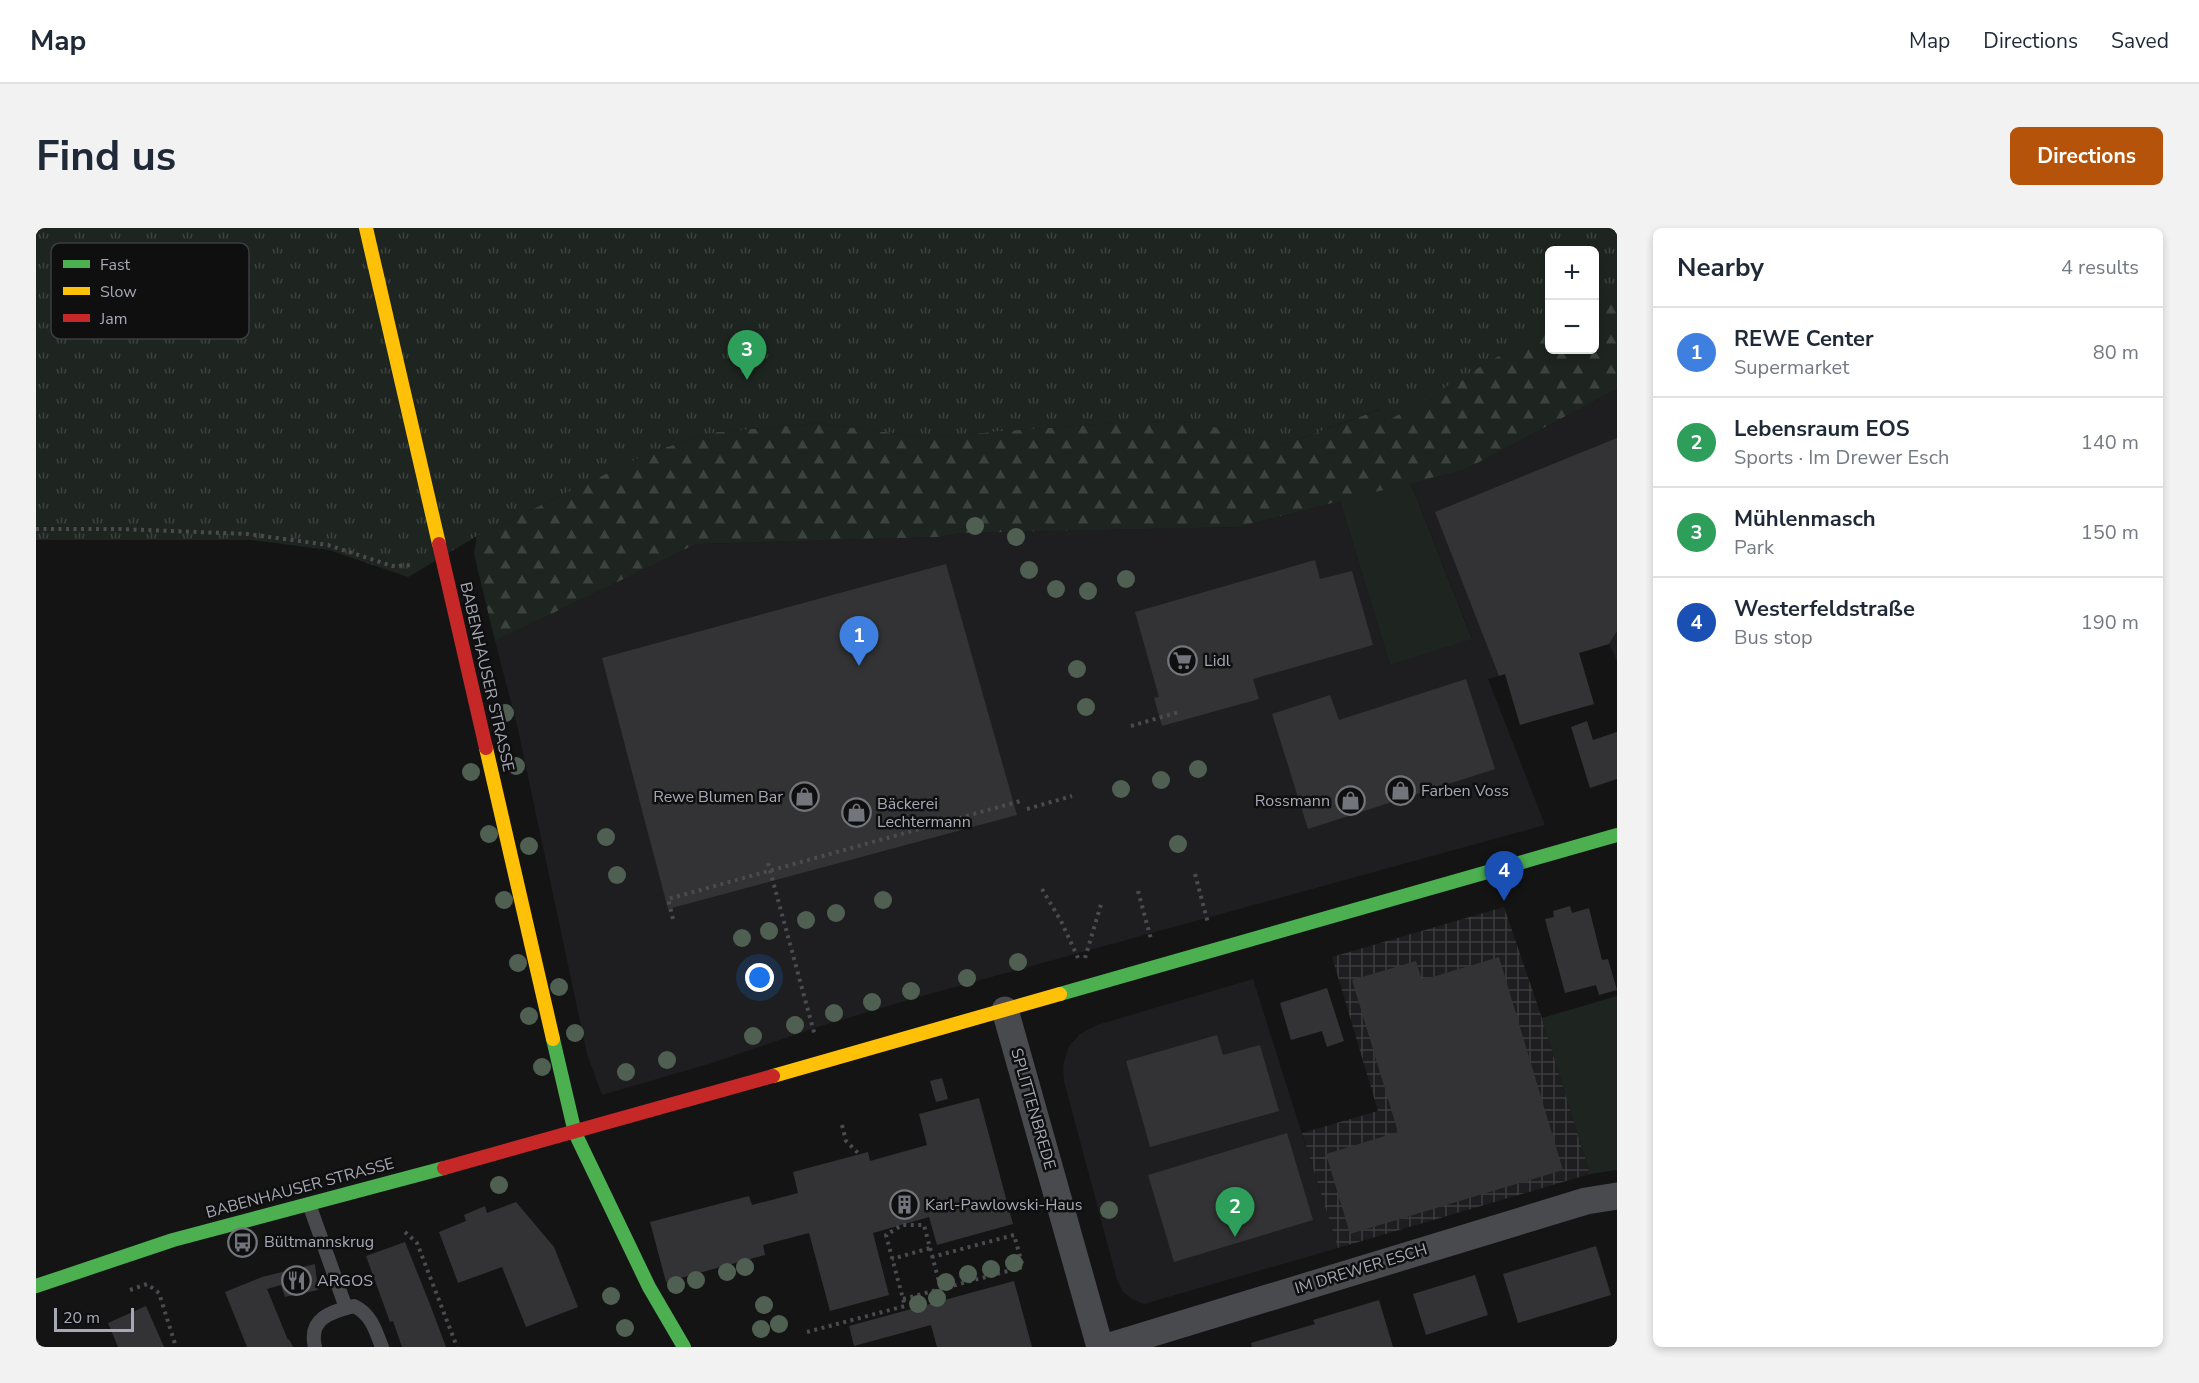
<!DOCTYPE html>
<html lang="en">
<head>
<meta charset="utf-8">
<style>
	:root { --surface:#fff; --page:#f2f2f3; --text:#1f2937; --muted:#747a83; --line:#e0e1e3; --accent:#b45309 }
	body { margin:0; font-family:"Nunito Sans",sans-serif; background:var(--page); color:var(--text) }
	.controls { position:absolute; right:18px; top:18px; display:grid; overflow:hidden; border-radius:9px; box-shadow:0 3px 9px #0003 }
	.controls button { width:54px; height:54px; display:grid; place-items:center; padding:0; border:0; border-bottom:2px solid var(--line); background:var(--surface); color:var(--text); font:30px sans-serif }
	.scale { position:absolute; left:18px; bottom:15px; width:80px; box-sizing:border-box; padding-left:6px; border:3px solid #a6a9b5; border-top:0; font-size:16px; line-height:21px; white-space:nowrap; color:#a6a9b5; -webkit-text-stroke:4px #0f0f10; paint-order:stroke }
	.you { position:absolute; left:724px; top:750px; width:21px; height:21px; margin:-15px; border:4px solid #fff; border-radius:50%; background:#1a73e8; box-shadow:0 0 0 9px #1a73e833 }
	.badge { display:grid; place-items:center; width:39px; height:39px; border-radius:50%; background:var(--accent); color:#fff; font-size:20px; font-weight:700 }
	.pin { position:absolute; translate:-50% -50px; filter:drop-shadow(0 2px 3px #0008) }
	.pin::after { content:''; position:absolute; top:32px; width:21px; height:18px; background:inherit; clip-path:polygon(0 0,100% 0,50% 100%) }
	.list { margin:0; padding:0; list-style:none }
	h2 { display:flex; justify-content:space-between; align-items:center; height:78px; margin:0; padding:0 24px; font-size:26px }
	h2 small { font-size:20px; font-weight:400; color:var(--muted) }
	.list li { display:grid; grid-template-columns:39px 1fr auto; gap:18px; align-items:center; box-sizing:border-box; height:90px; padding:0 24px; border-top:2px solid var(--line) }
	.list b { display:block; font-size:22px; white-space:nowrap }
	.list p { margin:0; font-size:20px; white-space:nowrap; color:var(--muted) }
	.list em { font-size:20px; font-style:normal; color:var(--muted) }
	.map { position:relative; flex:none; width:1581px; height:1119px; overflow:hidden; border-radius:9px }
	header { display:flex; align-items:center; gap:36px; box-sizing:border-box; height:84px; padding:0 30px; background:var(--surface); border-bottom:2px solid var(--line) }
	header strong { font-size:28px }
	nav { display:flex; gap:33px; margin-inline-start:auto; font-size:21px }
	.intro { display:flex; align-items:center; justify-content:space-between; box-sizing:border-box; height:144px; padding:0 36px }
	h1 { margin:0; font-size:42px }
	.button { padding:15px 27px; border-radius:9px; background:var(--accent); color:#fff; font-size:21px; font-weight:700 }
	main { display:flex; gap:36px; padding:0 36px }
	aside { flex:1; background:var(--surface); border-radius:9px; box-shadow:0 3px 9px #0003 }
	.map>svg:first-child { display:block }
	.built { fill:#1e1e20 }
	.industrial { fill:url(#industrial-grid) }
	.green { fill:#1e2520 }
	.forest { fill:url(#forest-firs) }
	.park { fill:url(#park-tufts) }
	.building { fill:#333335 }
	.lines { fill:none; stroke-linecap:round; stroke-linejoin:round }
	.path { stroke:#4a4b4f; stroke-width:4; stroke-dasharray:3 4.5; stroke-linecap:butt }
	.lane { stroke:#494a4d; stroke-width:14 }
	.street { stroke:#494a4d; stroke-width:27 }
	.fast { stroke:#4caf50; stroke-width:14 }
	.slow { stroke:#ffc107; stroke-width:14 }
	.jam { stroke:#c62828; stroke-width:14 }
	.tree { fill:#4f6053 }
	.labels { text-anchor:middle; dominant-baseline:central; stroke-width:5; stroke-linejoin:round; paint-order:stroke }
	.poi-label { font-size:16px; fill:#a6a9b5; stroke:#0f0f10; text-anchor:start }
	.street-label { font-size:16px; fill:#a6a9b5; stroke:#0f0f10 }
	.key { fill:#0f0f10; stroke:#3c3d42; stroke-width:1.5 }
	.key-label { font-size:16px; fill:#a6a9b5 }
</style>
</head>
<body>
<header>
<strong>Map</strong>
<nav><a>Map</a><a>Directions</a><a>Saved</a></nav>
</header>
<div class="intro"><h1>Find us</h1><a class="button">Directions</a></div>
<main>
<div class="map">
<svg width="1581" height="1119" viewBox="0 0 1581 1119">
	<defs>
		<pattern id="industrial-grid" width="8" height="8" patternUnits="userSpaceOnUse" patternTransform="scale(1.5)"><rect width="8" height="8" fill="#1e1e20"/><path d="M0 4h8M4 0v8" fill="none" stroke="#3c3c3e"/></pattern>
		<pattern id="forest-firs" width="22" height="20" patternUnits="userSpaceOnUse" patternTransform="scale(1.5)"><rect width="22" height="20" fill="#1e2520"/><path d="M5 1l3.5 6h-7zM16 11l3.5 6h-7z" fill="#3c423e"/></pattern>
		<pattern id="park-tufts" width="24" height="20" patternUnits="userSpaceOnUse" patternTransform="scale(1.5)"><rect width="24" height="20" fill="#1e2520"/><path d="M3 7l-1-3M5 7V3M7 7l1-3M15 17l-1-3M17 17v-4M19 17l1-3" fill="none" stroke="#3c423e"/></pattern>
	</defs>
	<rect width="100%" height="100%" fill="#141415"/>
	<g class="built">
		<polygon points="1581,161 1581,433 1573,416 1543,425 1558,476 1484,496 1469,446 1452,451 1509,597 879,770 785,798 676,835 566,867 551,826 481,497 459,413 660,316 903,309 924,305 1202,299 1304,273 1354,437 1436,410 1374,254 1430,241"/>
		<polygon points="1217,751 1302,1020 1108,1076 1096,1071 1087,1064 1081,1052 1028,853 1027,837 1033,818 1044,806 1061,797"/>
	</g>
	<polygon class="industrial" points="1468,679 1506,790 1554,946 1302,1020 1266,905 1342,883 1296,729"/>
	<g class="green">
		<polygon points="1374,254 1436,411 1354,437 1304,273"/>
		<polygon points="1581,768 1581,942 1554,946 1506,790"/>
	</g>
	<polygon class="forest" points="1581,68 1581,161 1430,241 1202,299 924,305 903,309 660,316 459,413 438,326 441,308 617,223 681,204 782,195 887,209 1107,193 1163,195 1247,217 1345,181 1349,193 1473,122 1513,102 1514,122 1558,122 1559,79"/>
	<polygon class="park" points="0,0 1581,0 1581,68 1559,79 1558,22 1514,22 1513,102 1473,122 1350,194 1344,181 1247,217 1163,195 1107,193 887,209 782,195 681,204 617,223 441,308 372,349 293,322 216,312 0,312"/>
	<g class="building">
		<polygon points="1581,210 1581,403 1573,416 1543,425 1558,476 1484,497 1469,446 1463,448 1399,284"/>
		<polygon points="1279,332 1284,351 1316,343 1337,417 1217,451 1223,471 1126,498 1118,470 1123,469 1099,384"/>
		<polygon points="910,336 981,587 632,681 566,430"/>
		<polygon points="1430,451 1459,541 1272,601 1236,486 1294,467 1303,492"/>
		<polygon points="1551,493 1557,512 1581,504 1581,551 1554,560 1535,499"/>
		<polygon points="1534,678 1536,685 1553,680 1566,732 1572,731 1581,762 1563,767 1560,757 1529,765 1509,691 1518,689 1517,683"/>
		<polygon points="1463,729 1527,942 1314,1006 1290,926 1362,904 1316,752 1380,733 1386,752"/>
		<polygon points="1291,760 1308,813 1291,819 1286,803 1255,812 1244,775"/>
		<polygon points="1181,807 1187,827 1224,817 1243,883 1114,919 1090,833"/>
		<polygon points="906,850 912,871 900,874 894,853"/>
		<polygon points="943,870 977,996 901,1017 893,989 837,1005 853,1067 794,1083 773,1005 727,1017 729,1027 630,1054 614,994 713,968 716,977 762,965 757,944 832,924 834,933 891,917 883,886"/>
		<polygon points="1251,905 1277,992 1138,1034 1112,947"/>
		<polygon points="480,974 518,1019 542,1079 490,1099 466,1039 422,1055 403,1004 430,993 428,987 449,978 451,985"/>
		<polygon points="369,1014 395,1079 410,1119 366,1119 357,1093 354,1094 330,1028"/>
		<polygon points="1560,1018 1575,1067 1482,1095 1467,1046"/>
		<polygon points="279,1036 282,1062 249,1069 245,1057 231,1061 252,1112 253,1111 257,1119 211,1119 189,1064 226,1049"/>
		<polygon points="1439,1047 1452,1087 1390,1107 1377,1066"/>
		<polygon points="978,1053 996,1119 901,1119 895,1097 818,1118 813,1098"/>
		<polygon points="1343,1072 1357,1119 1216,1119 1215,1115 1279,1096 1277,1092"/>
		<polygon points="110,1078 128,1119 82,1119 72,1095"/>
	</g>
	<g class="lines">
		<g class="path">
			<polyline points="0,301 84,301 212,306 292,317 356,338 377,337"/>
			<polyline points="1095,498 1143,484"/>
			<polyline points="991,581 1036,568"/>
			<polyline points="732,635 779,808"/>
			<polyline points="1159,646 1172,695"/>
			<polyline points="1006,661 1025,693 1043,732"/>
			<polyline points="1102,663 1115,711"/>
			<polyline points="637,691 632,671 988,572"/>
			<polyline points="1049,730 1066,673"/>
			<polyline points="806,897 810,913 824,927"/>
			<polyline points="369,1004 381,1015 421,1119"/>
			<polyline points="894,1020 905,1061"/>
			<polyline points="94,1062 111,1056 123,1065 140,1119"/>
			<polyline points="867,1071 987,1039 978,1007 896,1029"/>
			<polyline points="771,1104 869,1078 867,1071 850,1007 866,997 888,997 894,1020 856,1031"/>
			<polyline points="0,1114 3,1119"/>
		</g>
		<g class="lane">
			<polyline points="273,976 310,1080"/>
			<path d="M 279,1119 C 272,1090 295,1084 318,1078 C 336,1087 339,1102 346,1119"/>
		</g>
		<g class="street">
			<polyline points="969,782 1064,1119"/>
			<polyline points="1071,1119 1550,973 1581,968"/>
		</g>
		<g class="fast">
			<polyline points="1024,766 1581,607"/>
			<polyline points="517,811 539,905 613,1059 648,1119"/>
			<polyline points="0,1058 137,1012 408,940"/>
		</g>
		<g class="slow">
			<polyline points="330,0 403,316"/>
			<polyline points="450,520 517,811"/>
			<polyline points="737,848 1024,766"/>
		</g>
		<g class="jam">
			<polyline points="403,316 450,520"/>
			<polyline points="408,940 737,848"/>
		</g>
	</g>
	<g class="tree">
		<circle cx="939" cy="298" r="9"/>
		<circle cx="980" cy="309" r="9"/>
		<circle cx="993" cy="342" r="9"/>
		<circle cx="1090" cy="351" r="9"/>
		<circle cx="1020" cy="361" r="9"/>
		<circle cx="1052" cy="363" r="9"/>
		<circle cx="1041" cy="441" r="9"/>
		<circle cx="1050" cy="479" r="9"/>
		<circle cx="469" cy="485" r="9"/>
		<circle cx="480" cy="538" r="9"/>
		<circle cx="1162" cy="541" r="9"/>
		<circle cx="435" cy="544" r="9"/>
		<circle cx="1125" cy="552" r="9"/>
		<circle cx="1085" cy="561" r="9"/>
		<circle cx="453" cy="606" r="9"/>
		<circle cx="570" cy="609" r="9"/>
		<circle cx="1142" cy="616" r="9"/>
		<circle cx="493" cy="618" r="9"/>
		<circle cx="581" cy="647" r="9"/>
		<circle cx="468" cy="672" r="9"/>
		<circle cx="847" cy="672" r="9"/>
		<circle cx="800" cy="685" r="9"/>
		<circle cx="770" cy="692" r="9"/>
		<circle cx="733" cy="703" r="9"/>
		<circle cx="706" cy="710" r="9"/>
		<circle cx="982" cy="734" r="9"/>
		<circle cx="482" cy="735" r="9"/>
		<circle cx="931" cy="750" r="9"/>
		<circle cx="523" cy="759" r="9"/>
		<circle cx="875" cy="763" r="9"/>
		<circle cx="836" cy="774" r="9"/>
		<circle cx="798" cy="785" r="9"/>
		<circle cx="493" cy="788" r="9"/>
		<circle cx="759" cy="797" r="9"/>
		<circle cx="539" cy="805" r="9"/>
		<circle cx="717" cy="808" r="9"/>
		<circle cx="631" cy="832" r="9"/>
		<circle cx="506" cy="839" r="9"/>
		<circle cx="590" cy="844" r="9"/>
		<circle cx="463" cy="957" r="9"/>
		<circle cx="1073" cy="982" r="9"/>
		<circle cx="978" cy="1035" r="9"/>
		<circle cx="709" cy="1039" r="9"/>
		<circle cx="955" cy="1041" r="9"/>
		<circle cx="691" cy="1044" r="9"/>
		<circle cx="932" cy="1046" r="9"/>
		<circle cx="660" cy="1052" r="9"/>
		<circle cx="910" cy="1054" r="9"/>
		<circle cx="640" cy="1057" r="9"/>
		<circle cx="575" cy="1068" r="9"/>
		<circle cx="901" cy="1070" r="9"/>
		<circle cx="882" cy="1076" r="9"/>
		<circle cx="728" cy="1077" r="9"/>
		<circle cx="743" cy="1096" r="9"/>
		<circle cx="589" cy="1100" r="9"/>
		<circle cx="725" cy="1101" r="9"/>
	</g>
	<defs>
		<symbol id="supermarket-ring" viewBox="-11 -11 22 22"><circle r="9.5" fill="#0f0f10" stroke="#73757d" stroke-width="1.5"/><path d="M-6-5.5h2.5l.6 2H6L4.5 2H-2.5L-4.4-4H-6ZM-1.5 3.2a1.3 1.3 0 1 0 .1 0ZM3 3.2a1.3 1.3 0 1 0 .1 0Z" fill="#73757d"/></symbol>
		<symbol id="shop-ring" viewBox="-11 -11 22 22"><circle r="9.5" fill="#0f0f10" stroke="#73757d" stroke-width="1.5"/><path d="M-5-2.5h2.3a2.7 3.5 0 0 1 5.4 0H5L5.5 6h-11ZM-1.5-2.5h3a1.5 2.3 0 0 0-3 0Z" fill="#73757d"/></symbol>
		<symbol id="building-ring" viewBox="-11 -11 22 22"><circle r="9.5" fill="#0f0f10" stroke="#73757d" stroke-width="1.5"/><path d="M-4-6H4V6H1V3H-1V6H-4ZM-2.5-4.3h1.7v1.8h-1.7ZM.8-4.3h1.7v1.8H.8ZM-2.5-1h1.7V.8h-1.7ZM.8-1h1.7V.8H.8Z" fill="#73757d"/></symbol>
		<symbol id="bus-ring" viewBox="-11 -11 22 22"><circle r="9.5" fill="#0f0f10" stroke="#73757d" stroke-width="1.5"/><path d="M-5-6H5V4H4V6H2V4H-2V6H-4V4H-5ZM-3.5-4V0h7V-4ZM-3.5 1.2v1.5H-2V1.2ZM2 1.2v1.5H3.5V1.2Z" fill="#73757d"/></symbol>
		<symbol id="restaurant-ring" viewBox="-11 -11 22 22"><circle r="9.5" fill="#0f0f10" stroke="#73757d" stroke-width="1.5"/><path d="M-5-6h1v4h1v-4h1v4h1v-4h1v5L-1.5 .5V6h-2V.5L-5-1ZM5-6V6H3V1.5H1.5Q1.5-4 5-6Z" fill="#73757d"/></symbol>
	</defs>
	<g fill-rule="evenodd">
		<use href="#supermarket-ring" x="1130" y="416" width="33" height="33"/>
		<use href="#shop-ring" x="1348" y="546" width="33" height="33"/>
		<use href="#shop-ring" x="752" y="552" width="33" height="33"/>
		<use href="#shop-ring" x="1298" y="556" width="33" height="33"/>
		<use href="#shop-ring" x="804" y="568" width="33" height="33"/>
		<use href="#building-ring" x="852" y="960" width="33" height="33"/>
		<use href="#bus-ring" x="190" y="998" width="33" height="33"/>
		<use href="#restaurant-ring" x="244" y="1036" width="33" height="33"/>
	</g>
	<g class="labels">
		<g class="poi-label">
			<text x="1168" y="433">Lidl</text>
			<text x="1385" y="563">Farben Voss</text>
			<text x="747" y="569" text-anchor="end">Rewe Blumen Bar</text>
			<text x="1294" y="573" text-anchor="end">Rossmann</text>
			<text x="841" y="576">Bäckerei<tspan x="841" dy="18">Lechtermann</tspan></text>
			<text x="889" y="977">Karl-Pawlowski-Haus</text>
			<text x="228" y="1014">Bültmannskrug</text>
			<text x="281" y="1053">ARGOS</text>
		</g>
		<g class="street-label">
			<text transform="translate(451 449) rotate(77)">BABENHAUSER STRASSE</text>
			<text transform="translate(997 881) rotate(74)">SPLITTENBREDE</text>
			<text transform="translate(264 960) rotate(-15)">BABENHAUSER STRASSE</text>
			<text transform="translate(1325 1041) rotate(-17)">IM DREWER ESCH</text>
		</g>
	</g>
	<rect x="15" y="15" width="198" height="96" rx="9" class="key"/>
	<rect x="27" y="32" width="27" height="8" fill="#4caf50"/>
	<rect x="27" y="59" width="27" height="8" fill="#ffc107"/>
	<rect x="27" y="86" width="27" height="8" fill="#c62828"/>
	<g class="key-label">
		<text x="64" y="42">Fast</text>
		<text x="64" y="69">Slow</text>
		<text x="64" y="96">Jam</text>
	</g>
</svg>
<div class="controls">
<button>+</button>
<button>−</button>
</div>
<div class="scale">20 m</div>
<div class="you"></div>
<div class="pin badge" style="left:823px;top:438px;background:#3f7fe0">1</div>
<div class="pin badge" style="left:1199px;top:1009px;background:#2e9e5b">2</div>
<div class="pin badge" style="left:711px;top:152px;background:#2e9e5b">3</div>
<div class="pin badge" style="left:1468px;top:673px;background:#1a4fb4">4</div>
</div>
<aside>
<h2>Nearby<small>4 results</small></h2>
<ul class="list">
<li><span class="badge" style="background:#3f7fe0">1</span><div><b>REWE Center</b><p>Supermarket</p></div><em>80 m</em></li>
<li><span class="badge" style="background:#2e9e5b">2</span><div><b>Lebensraum EOS</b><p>Sports · Im Drewer Esch</p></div><em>140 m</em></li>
<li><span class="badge" style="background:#2e9e5b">3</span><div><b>Mühlenmasch</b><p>Park</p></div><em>150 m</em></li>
<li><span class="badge" style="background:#1a4fb4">4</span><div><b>Westerfeldstraße</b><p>Bus stop</p></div><em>190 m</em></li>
</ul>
</aside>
</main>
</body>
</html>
